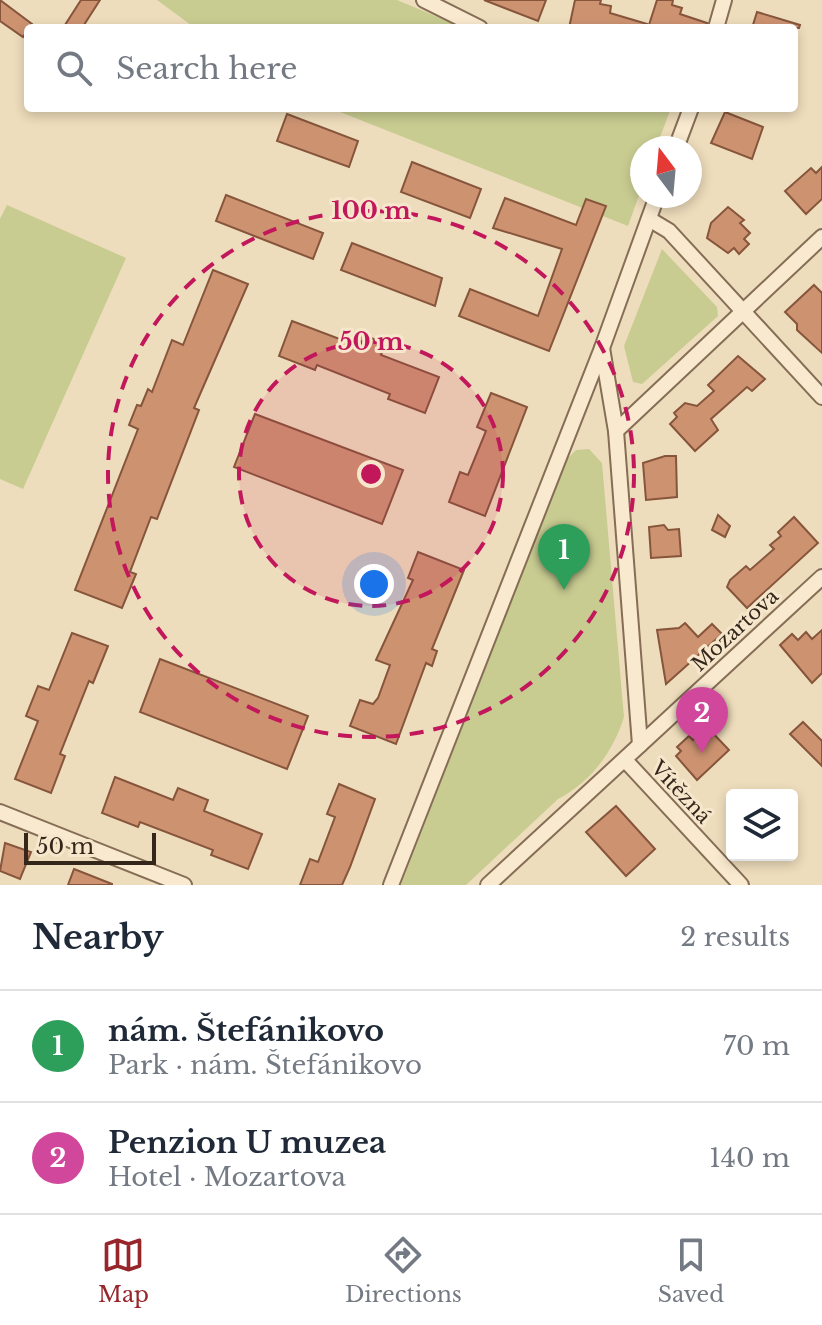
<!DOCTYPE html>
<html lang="en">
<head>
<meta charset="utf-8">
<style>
	:root { --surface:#fff; --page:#f2f2f3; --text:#1f2937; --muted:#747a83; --line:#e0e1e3; --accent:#96252c }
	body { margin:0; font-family:"Libre Baskerville",serif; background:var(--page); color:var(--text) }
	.controls { position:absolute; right:24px; bottom:24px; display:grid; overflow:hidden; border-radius:8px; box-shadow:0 4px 12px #0003 }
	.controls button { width:72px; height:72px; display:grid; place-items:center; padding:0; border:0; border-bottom:2px solid var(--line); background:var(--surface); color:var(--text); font:40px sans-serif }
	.compass { position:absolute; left:630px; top:136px; width:72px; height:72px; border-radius:50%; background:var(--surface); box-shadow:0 4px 12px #0003; rotate:344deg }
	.scale { position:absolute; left:24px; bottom:20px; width:132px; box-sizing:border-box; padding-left:8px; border:4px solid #35261b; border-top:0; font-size:22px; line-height:28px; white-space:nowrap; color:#35261b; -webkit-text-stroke:6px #f6e7cc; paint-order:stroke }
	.you { position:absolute; left:374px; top:584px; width:28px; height:28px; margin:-20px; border:6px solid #fff; border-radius:50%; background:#1a73e8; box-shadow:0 0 0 12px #1a73e833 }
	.badge { display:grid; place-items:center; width:52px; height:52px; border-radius:50%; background:var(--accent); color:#fff; font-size:26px; font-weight:700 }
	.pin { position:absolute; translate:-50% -66px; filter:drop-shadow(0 2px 4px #0008) }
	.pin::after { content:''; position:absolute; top:42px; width:28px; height:24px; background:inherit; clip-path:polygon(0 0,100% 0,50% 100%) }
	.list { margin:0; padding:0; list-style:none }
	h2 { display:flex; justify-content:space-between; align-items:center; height:104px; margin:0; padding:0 32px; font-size:34px }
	h2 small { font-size:26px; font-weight:400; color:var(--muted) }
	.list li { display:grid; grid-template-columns:52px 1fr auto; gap:24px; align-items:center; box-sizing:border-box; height:112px; padding:0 32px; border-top:2px solid var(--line) }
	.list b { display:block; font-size:30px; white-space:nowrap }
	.list p { margin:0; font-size:26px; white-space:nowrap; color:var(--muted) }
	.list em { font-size:26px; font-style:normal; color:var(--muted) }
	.icon { flex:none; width:44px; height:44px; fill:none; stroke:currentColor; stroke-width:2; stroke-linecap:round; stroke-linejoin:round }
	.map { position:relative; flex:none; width:822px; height:885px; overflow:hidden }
	.search { position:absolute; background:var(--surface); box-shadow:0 4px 12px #0003; left:24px; right:24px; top:24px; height:88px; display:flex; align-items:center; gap:20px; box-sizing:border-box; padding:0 28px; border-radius:8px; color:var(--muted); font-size:30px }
	.sheet { height:328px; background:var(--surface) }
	nav { display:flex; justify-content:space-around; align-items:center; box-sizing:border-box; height:112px; border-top:2px solid var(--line); background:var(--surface); font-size:22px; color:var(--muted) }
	nav a { display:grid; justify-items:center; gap:4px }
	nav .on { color:var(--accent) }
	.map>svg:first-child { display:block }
	.green { fill:#c8cc91 }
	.building { fill:#cd9371; stroke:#86553b; stroke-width:2 }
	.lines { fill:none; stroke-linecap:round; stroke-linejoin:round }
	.minor-casing { stroke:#866d56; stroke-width:18 }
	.minor { stroke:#f9eacf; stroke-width:14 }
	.ring { fill:none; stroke:#c2185b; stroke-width:4; stroke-dasharray:14 10 }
	.labels { text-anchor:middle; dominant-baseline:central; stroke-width:6; stroke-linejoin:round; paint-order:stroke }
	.street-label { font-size:20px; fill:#35261b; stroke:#f6e7cc }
	.centre { fill:#c2185b; stroke:#f6e7cc; stroke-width:4 }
	.ring-label { font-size:24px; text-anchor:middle; font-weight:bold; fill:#c2185b; stroke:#f6e7cc; stroke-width:6; stroke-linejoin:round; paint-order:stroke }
</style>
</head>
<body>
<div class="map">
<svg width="822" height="885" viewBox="0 0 822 885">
	<rect width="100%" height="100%" fill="#eeddbc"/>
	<g class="green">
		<polygon points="157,0 397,0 464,28 195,28"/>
		<polygon points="330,108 671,108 656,148 642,148 642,187 628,226"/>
		<polygon points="7,205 126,258 23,489 0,479 0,219"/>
		<polygon points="662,249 717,307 718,316 642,384 633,382 624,346"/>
		<path d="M 589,449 L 602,463 L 624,717 C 613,752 591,782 558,799 L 466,885 L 401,885 L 566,460 L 576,450 Z"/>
	</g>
	<g class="building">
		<polygon points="0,0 32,24 23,37 0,21"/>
		<polygon points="81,0 100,0 82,28 63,28"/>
		<polygon points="484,0 546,0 538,21"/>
		<polygon points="575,0 601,0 600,4 611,6 610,13 647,24 646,28 569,28"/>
		<polygon points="657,0 673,0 672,5 682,8 680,14 707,23 706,28 648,28"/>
		<polygon points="757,12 800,25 799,28 752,28"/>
		<polygon points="725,112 763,127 752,159 711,143"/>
		<polygon points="287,114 358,141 349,167 277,141"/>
		<polygon points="412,162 481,189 470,218 401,192"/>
		<polygon points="822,167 822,199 806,214 785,191 811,168 816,173"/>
		<polygon points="226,195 323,233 313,259 216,221"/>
		<polygon points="505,198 576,225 586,199 606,206 549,351 459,316 470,289 538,316 562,249 493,228"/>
		<polygon points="728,207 744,220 740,223 750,233 744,239 749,244 739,254 734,248 728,253 707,238 711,223"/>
		<polygon points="352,243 442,278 435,306 341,270"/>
		<polygon points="213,270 248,284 194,408 199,410 157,519 151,517 130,572 136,574 122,608 75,590 138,429 129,425 137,405 141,406 148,389 152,392 172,340 183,345"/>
		<polygon points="814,285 822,293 822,353 797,330 797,324 785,312"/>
		<polygon points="292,321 350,343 355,332 385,343 381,355 439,377 425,413 388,399 390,394 317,365 315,370 279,356"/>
		<polygon points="738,356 765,379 752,391 747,387 711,419 718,430 695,451 670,424 677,417 674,413 685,403 697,406 714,391 708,385"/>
		<polygon points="491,393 527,407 485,516 449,502 460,472 468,475 486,431 477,427"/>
		<polygon points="255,414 403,470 382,524 234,467"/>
		<polygon points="665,456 676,456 677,497 646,500 643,463"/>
		<polygon points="718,515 730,526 725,537 712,530"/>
		<polygon points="794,517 818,543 747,608 727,587 730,580 746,566 750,570 774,549 770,545 781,536 778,532"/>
		<polygon points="664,525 668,530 679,529 681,556 651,558 649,527"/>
		<polygon points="418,552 464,570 432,649 437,651 432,666 426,663 396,744 350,726 360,700 373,704 378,698 390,665 376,660 413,580 408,578"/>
		<polygon points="685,623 698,637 712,624 722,634 666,684 657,630 679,628"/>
		<polygon points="822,630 822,673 812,683 780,645 792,634 798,640 806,632 812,639"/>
		<polygon points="72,633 108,646 93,683 89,681 60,754 65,756 51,793 15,779 38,721 26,716 38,686 49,690"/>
		<polygon points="160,659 308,716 287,769 140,712"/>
		<polygon points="803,722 822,741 822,766 790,734"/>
		<polygon points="707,727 729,750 697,780 676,756 681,751 677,747 689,736 693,740"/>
		<polygon points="115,777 173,800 178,788 208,800 204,811 262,834 248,869 211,855 213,850 140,822 138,827 102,813"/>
		<polygon points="339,784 375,799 350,867 342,885 300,885 310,859 318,862 335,817 327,814"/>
		<polygon points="616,806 655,849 626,876 586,832"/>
		<polygon points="5,843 31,852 20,879 0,871"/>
		<polygon points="74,869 112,884 112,885 68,885"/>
	</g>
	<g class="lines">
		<defs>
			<g id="minor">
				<polyline points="424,0 480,28"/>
				<polyline points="716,28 724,0"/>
				<polyline points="676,148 691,108"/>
				<polyline points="649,219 669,231 822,397"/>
				<polyline points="602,348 616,431 640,745"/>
				<polyline points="616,431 822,237"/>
				<polyline points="625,760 741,885"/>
				<polyline points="0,812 184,885"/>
				<polyline points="391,885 602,348 657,196"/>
				<polyline points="488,885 822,577"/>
			</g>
		</defs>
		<use href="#minor" class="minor-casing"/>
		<use href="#minor" class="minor"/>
	</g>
	<circle cx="371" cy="474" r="132" fill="#c2185b" fill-opacity=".12"/>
	<g class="ring">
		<circle cx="371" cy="474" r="132"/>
		<circle cx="371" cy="474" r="263"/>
	</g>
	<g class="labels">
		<g class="street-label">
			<text transform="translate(735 630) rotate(-43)">Mozartova</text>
			<text transform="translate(681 792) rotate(47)">Vítězná</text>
		</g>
	</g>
	<circle cx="371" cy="474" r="12" class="centre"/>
	<g class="ring-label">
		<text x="371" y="219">100 m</text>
		<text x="371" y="350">50 m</text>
	</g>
</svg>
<div class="controls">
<button><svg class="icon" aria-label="layers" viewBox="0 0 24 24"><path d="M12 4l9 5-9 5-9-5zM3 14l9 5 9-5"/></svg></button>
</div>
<svg class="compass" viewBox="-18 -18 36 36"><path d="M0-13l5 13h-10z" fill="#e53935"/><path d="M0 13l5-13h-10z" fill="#747a83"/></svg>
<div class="scale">50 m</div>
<div class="you"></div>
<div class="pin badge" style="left:564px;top:590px;background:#2e9e5b">1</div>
<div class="pin badge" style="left:702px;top:753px;background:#d1479c">2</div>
<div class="search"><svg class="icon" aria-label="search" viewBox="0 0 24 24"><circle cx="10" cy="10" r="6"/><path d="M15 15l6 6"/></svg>Search here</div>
</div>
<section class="sheet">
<h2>Nearby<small>2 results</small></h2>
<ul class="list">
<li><span class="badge" style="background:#2e9e5b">1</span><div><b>nám. Štefánikovo</b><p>Park · nám. Štefánikovo</p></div><em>70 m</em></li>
<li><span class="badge" style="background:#d1479c">2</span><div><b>Penzion U muzea</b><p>Hotel · Mozartova</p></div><em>140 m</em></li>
</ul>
</section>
<nav>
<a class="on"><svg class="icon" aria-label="map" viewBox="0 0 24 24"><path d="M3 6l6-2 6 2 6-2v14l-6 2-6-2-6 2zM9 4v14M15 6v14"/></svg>Map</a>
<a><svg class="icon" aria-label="directions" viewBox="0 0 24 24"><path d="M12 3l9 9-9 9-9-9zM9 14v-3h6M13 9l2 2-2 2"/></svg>Directions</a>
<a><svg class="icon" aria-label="saved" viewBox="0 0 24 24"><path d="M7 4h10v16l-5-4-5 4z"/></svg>Saved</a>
</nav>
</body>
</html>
